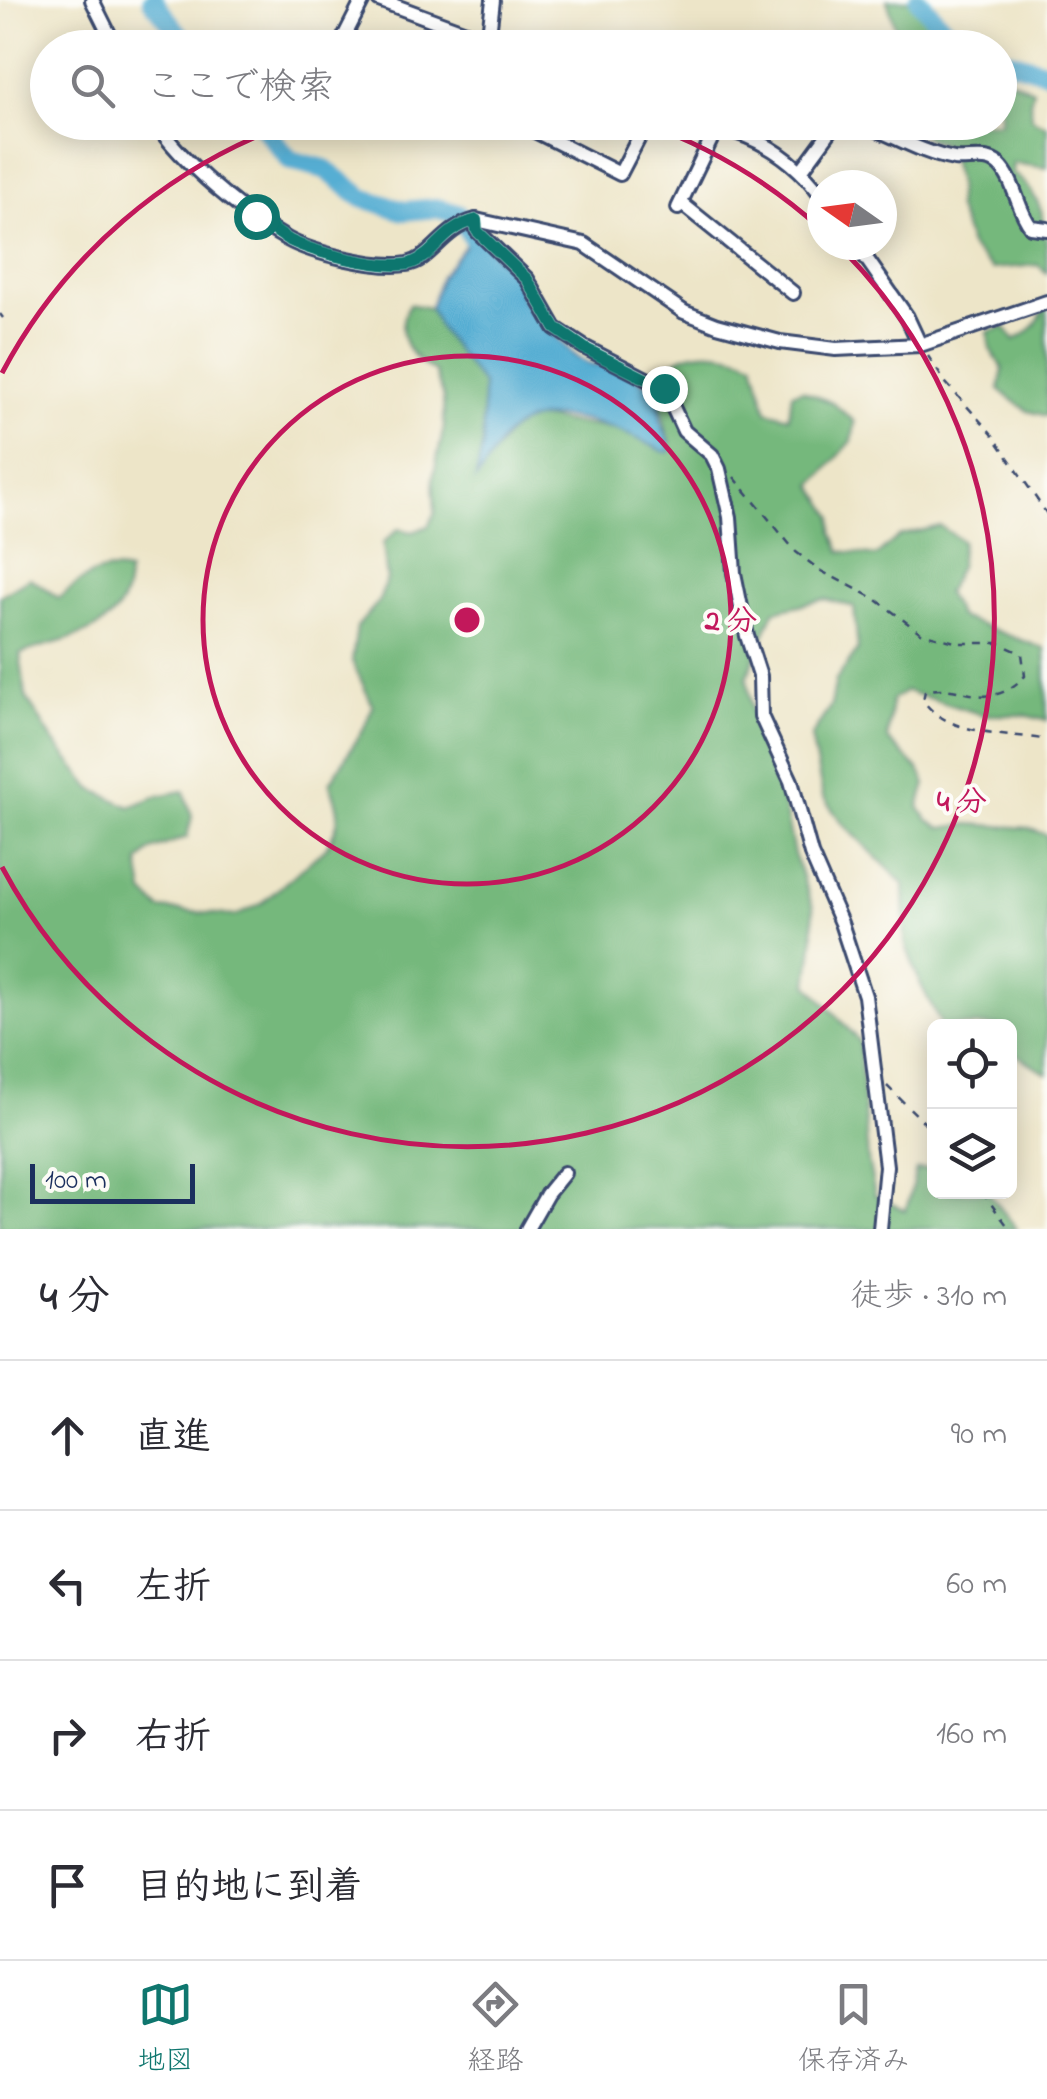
<!DOCTYPE html>
<html lang="ja">
<head>
<meta charset="utf-8">
<style>
	:root { --surface:#fff; --page:#f2f2f3; --text:#2b2b33; --muted:#7c7c81; --line:#e1e1e2; --accent:#0f766e }
	body { margin:0; font-family:"Indie Flower","Klee One",sans-serif; background:var(--page); color:var(--text) }
	.controls { position:absolute; right:30px; bottom:30px; display:grid; overflow:hidden; border-radius:15px; box-shadow:0 5px 25px #0003 }
	.controls button { width:90px; height:90px; display:grid; place-items:center; padding:0; border:0; border-bottom:2px solid var(--line); background:var(--surface); color:var(--text); font:50px sans-serif }
	.compass { position:absolute; left:807px; top:170px; width:90px; height:90px; border-radius:50%; background:var(--surface); box-shadow:0 5px 25px #0003; rotate:284deg }
	.scale { position:absolute; left:30px; bottom:25px; width:165px; box-sizing:border-box; padding-left:10px; border:5px solid #1b2f5e; border-top:0; font-size:28px; line-height:35px; white-space:nowrap; color:#1b2f5e; -webkit-text-stroke:8px #fdfcf7; paint-order:stroke }
	.stop { position:absolute; width:30px; height:30px; margin:-22px; border:8px solid #0f766e; border-radius:50%; background:#fff }
	.stop.end { background:#0f766e; border-color:#fff; box-shadow:0 2px 10px #0008 }
	.list { margin:0; padding:0; list-style:none }
	h2 { display:flex; justify-content:space-between; align-items:center; height:130px; margin:0; padding:0 40px; font-size:42px }
	h2 small { font-size:32px; font-weight:400; color:var(--muted) }
	.list li { display:grid; grid-template-columns:65px 1fr auto; gap:30px; align-items:center; box-sizing:border-box; height:150px; padding:0 40px; border-top:2px solid var(--line) }
	.list b { display:block; font-size:38px; white-space:nowrap }
	.list em { font-size:32px; font-style:normal; color:var(--muted) }
	.icon { flex:none; width:55px; height:55px; fill:none; stroke:currentColor; stroke-width:2; stroke-linecap:round; stroke-linejoin:round }
	.map { position:relative; flex:none; width:1047px; height:1229px; overflow:hidden }
	.search { position:absolute; background:var(--surface); box-shadow:0 5px 25px #0003; left:30px; right:30px; top:30px; height:110px; display:flex; align-items:center; gap:25px; box-sizing:border-box; padding:0 35px; border-radius:55px; color:var(--muted); font-size:38px }
	.sheet { height:730px; background:var(--surface) }
	nav { display:flex; justify-content:space-around; align-items:center; box-sizing:border-box; height:140px; border-top:2px solid var(--line); background:var(--surface); font-size:28px; color:var(--muted) }
	nav a { display:grid; justify-items:center; gap:5px }
	nav .on { color:var(--accent) }
	.map>svg:first-child { display:block }
	.forest { fill:#75b87b; stroke:#48746c; stroke-width:2.5 }
	.water { fill:#56aed3; stroke:#386e98; stroke-width:2.5 }
	.lines { fill:none; stroke-linecap:round; stroke-linejoin:round }
	.river { stroke:#56aed3; stroke-width:20 }
	.minor-casing { stroke:#3a4a6e; stroke-width:18 }
	.path { stroke:#3a4a6e; stroke-width:2.5; stroke-dasharray:8 8; stroke-linecap:butt }
	.minor { stroke:#fff; stroke-width:12 }
	.minor-bridge-casing { stroke:#3a4a6e; stroke-width:18; stroke-linecap:butt }
	.minor-bridge { stroke:#fff; stroke-width:12 }
	.route { stroke:#0f766e; stroke-width:12 }
	.ring { fill:none; stroke:#c2185b; stroke-width:5 }
	.centre { fill:#c2185b; stroke:#fdfcf7; stroke-width:5 }
	.ring-label { font-size:30px; text-anchor:middle; font-weight:bold; fill:#c2185b; stroke:#fdfcf7; stroke-width:8; stroke-linejoin:round; paint-order:stroke }
</style>
</head>
<body>
<div class="map">
<svg width="1047" height="1229" viewBox="0 0 1047 1229">
	<rect width="100%" height="100%" fill="#fdfcf7"/>
	<filter id="ink" filterUnits="userSpaceOnUse"><feTurbulence type="fractalNoise" baseFrequency=".01" numOctaves="2"/><feDisplacementMap in="SourceGraphic" scale="20" xChannelSelector="R" yChannelSelector="G"/><feConvolveMatrix kernelMatrix="1 2 1 2 8 2 1 2 1" color-interpolation-filters="sRGB"/></filter>
	<filter id="wash" filterUnits="userSpaceOnUse"><feTurbulence type="fractalNoise" baseFrequency=".0048" numOctaves="4" result="noise"/><feDisplacementMap in="SourceGraphic" scale="40" xChannelSelector="R" yChannelSelector="G"/><feGaussianBlur stdDeviation="2.25" result="paint"/><feColorMatrix in="noise" values="0 0 0 0 0 0 0 0 0 0 0 0 0 0 0 0 0 1.4 0 .05"/><feComposite in="paint" operator="in"/></filter>
	<g filter="url(#wash)">
		<rect width="100%" height="100%" fill="#ede5c8"/>
		<g class="forest">
			<polygon points="887,0 913,0 956,47 895,47 897,33"/>
			<path d="M 1000,75 L 1033,90 L 1030,102 L 1031,118 L 1047,126 L 1047,168 L 1013,163 L 1012,173 C 1047,196 1047,233 1047,273 L 1038,265 L 992,269 L 971,248 L 956,206 L 958,187 L 948,147 L 927,138 L 913,123 L 1000,122 Z"/>
			<path d="M 1047,298 L 1047,416 L 1028,411 L 999,390 L 1003,369 L 990,349 L 988,332 L 1005,327 L 1014,340 C 1034,331 1041,319 1047,298 Z"/>
			<path d="M 409,304 L 430,308 L 440,329 L 483,385 L 483,445 L 476,477 L 510,430 L 533,417 L 621,430 L 665,452 L 671,443 C 661,423 665,406 656,389 C 660,383 663,373 668,367 C 689,344 729,351 754,362 L 767,411 L 789,417 L 792,393 L 802,390 L 833,403 L 855,422 L 852,441 L 813,485 L 833,516 L 833,532 L 840,551 L 876,556 L 899,536 L 940,526 L 962,541 L 959,567 L 946,593 L 959,617 L 1045,649 L 1047,721 L 1025,715 L 983,715 L 906,691 L 892,700 L 887,739 L 919,770 L 926,784 L 919,807 L 928,820 L 942,828 L 969,824 L 1028,828 L 1047,835 L 1047,1074 L 1010,1050 L 1010,1026 L 942,1026 L 920,983 L 905,943 L 904,884 L 842,823 L 823,797 L 811,737 L 831,705 L 836,680 L 858,650 L 854,607 L 825,599 L 774,611 L 747,677 L 756,735 L 784,804 L 794,854 L 813,907 L 814,938 L 808,984 L 859,1041 L 868,1160 L 875,1196 L 906,1211 L 916,1170 L 934,1168 L 934,1192 L 988,1192 L 1017,1229 L 0,1229 L 0,596 L 30,578 L 59,598 C 81,580 99,565 128,572 C 128,636 67,636 20,654 L 26,697 L 52,739 L 92,789 L 130,807 L 157,796 L 184,791 L 192,816 L 187,837 L 151,850 L 139,862 L 144,893 L 160,909 L 236,916 L 262,903 L 326,848 C 343,818 340,814 330,783 L 364,728 L 373,706 L 352,661 L 357,627 L 379,601 L 387,579 L 383,543 L 398,529 L 413,532 L 428,526 L 435,513 L 433,478 L 444,427 L 443,397 L 435,372 C 407,355 393,334 409,304 Z"/>
		</g>
		<path class="water" d="M 472,237 L 480,239 L 518,278 L 521,296 L 530,310 L 576,357 L 594,366 L 609,363 L 656,389 C 662,401 658,413 662,425 C 665,435 671,440 671,451 L 665,452 C 627,432 554,400 514,428 C 498,438 489,464 476,479 L 483,444 L 483,385 L 440,329 L 430,308 L 441,276 Z"/>
		<g class="lines">
			<g class="river">
				<polyline points="152,0 190,48"/>
				<polyline points="919,0 943,28 969,48"/>
				<polyline points="1000,58 1047,72"/>
				<polyline points="259,122 290,160 325,169 363,198 404,211 436,208 458,214 478,247"/>
			</g>
		</g>
	</g>
	<g filter="url(#ink)">
		<g class="lines">
			<defs>
				<g id="minor">
					<polyline points="92,0 116,48"/>
					<polyline points="379,0 479,37"/>
					<polyline points="494,42 510,48"/>
					<polyline points="347,48 342,41 363,0"/>
					<polyline points="481,48 490,26 493,0"/>
					<path d="M 155,122 C 183,164 244,214 287,239 C 312,253 378,269 407,264 C 432,260 442,228 476,220 L 584,244 L 684,312 L 717,325 L 780,342 L 836,349 L 920,345 L 1047,302"/>
					<polyline points="517,122 620,174 647,122"/>
					<path d="M 687,122 C 742,127 788,150 822,196"/>
					<path d="M 858,122 C 890,133 920,153 954,159 C 968,161 987,154 999,165 C 1015,180 1017,210 1031,227 L 1047,229"/>
					<polyline points="801,171 837,122"/>
					<polyline points="681,203 793,293"/>
					<polyline points="678,208 718,125"/>
					<polyline points="476,220 477,231 527,279 555,328 584,347 664,388 684,431 712,455 719,469 730,517 734,573 747,636 760,676 761,716 791,781 811,854 841,923 865,996 886,1166 880,1229"/>
					<polyline points="857,245 907,317 920,345"/>
					<polyline points="527,1229 547,1194 564,1173"/>
				</g>
			</defs>
			<use href="#minor" class="minor-casing"/>
			<g class="path">
				<polyline points="0,314 3,318"/>
				<polyline points="928,356 945,382 992,434 1047,514"/>
				<path d="M 734,477 L 796,552 L 821,571 L 874,598 L 921,633 L 959,643 L 999,643 L 1022,654 L 1025,676 C 985,716 965,681 925,691 L 923,700 C 947,737 1009,732 1047,740"/>
				<polyline points="887,1086 934,1132"/>
				<polyline points="982,1192 1010,1229"/>
			</g>
			<use href="#minor" class="minor"/>
			<defs>
				<polyline id="minor-bridge" points="479,37 494,42"/>
			</defs>
			<use href="#minor-bridge" class="minor-bridge-casing"/>
			<use href="#minor-bridge" class="minor-bridge"/>
		</g>
	</g>
	<g class="lines" filter="url(#ink)">
		<path class="route" d="M 256,216 C 267,224 277,233 289,240 C 313,252 386,271 412,263 C 437,254 441,229 476,220 L 477,231 L 527,279 L 555,328 L 584,348 L 664,388"/>
	</g>
	<g class="ring">
		<circle cx="467" cy="620" r="264"/>
		<path d="M2 373A527 527 0 0 1 291 123M643 123A527 527 0 0 1 820 228M840 247A527 527 0 1 1 2 867"/>
	</g>
	<circle cx="467" cy="620" r="15" class="centre"/>
	<g class="ring-label">
		<text x="731" y="630">2 分</text>
		<text x="962" y="811">4 分</text>
	</g>
</svg>
<div class="controls">
<button><svg class="icon" aria-label="locate" viewBox="0 0 24 24"><circle cx="12" cy="12" r="6"/><path d="M12 2v4M12 18v4M2 12h4M18 12h4"/></svg></button>
<button><svg class="icon" aria-label="layers" viewBox="0 0 24 24"><path d="M12 4l9 5-9 5-9-5zM3 14l9 5 9-5"/></svg></button>
</div>
<svg class="compass" viewBox="-18 -18 36 36"><path d="M0-13l5 13h-10z" fill="#e53935"/><path d="M0 13l5-13h-10z" fill="#7c7c81"/></svg>
<div class="scale">100 m</div>
<div class="stop" style="left:256px;top:216px"></div>
<div class="stop end" style="left:664px;top:388px"></div>
<div class="search"><svg class="icon" aria-label="search" viewBox="0 0 24 24"><circle cx="10" cy="10" r="6"/><path d="M15 15l6 6"/></svg>ここで検索</div>
</div>
<section class="sheet">
<h2>4 分<small>徒歩 · 310 m</small></h2>
<ul class="list">
<li><svg class="icon" aria-label="ahead" viewBox="0 0 24 24"><path d="M12 20V5M6 11l6-6 6 6"/></svg><div><b>直進</b></div><em>90 m</em></li>
<li><svg class="icon" aria-label="left" viewBox="0 0 24 24"><path d="M17 20v-9H6M10 6l-5 5 5 5"/></svg><div><b>左折</b></div><em>60 m</em></li>
<li><svg class="icon" aria-label="right" viewBox="0 0 24 24"><path d="M7 20v-9h11M14 6l5 5-5 5"/></svg><div><b>右折</b></div><em>160 m</em></li>
<li><svg class="icon" aria-label="arrive" viewBox="0 0 24 24"><path d="M6 21V4h12l-3 4 3 4H6"/></svg><div><b>目的地に到着</b></div></li>
</ul>
</section>
<nav>
<a class="on"><svg class="icon" aria-label="map" viewBox="0 0 24 24"><path d="M3 6l6-2 6 2 6-2v14l-6 2-6-2-6 2zM9 4v14M15 6v14"/></svg>地図</a>
<a><svg class="icon" aria-label="directions" viewBox="0 0 24 24"><path d="M12 3l9 9-9 9-9-9zM9 14v-3h6M13 9l2 2-2 2"/></svg>経路</a>
<a><svg class="icon" aria-label="saved" viewBox="0 0 24 24"><path d="M7 4h10v16l-5-4-5 4z"/></svg>保存済み</a>
</nav>
</body>
</html>
